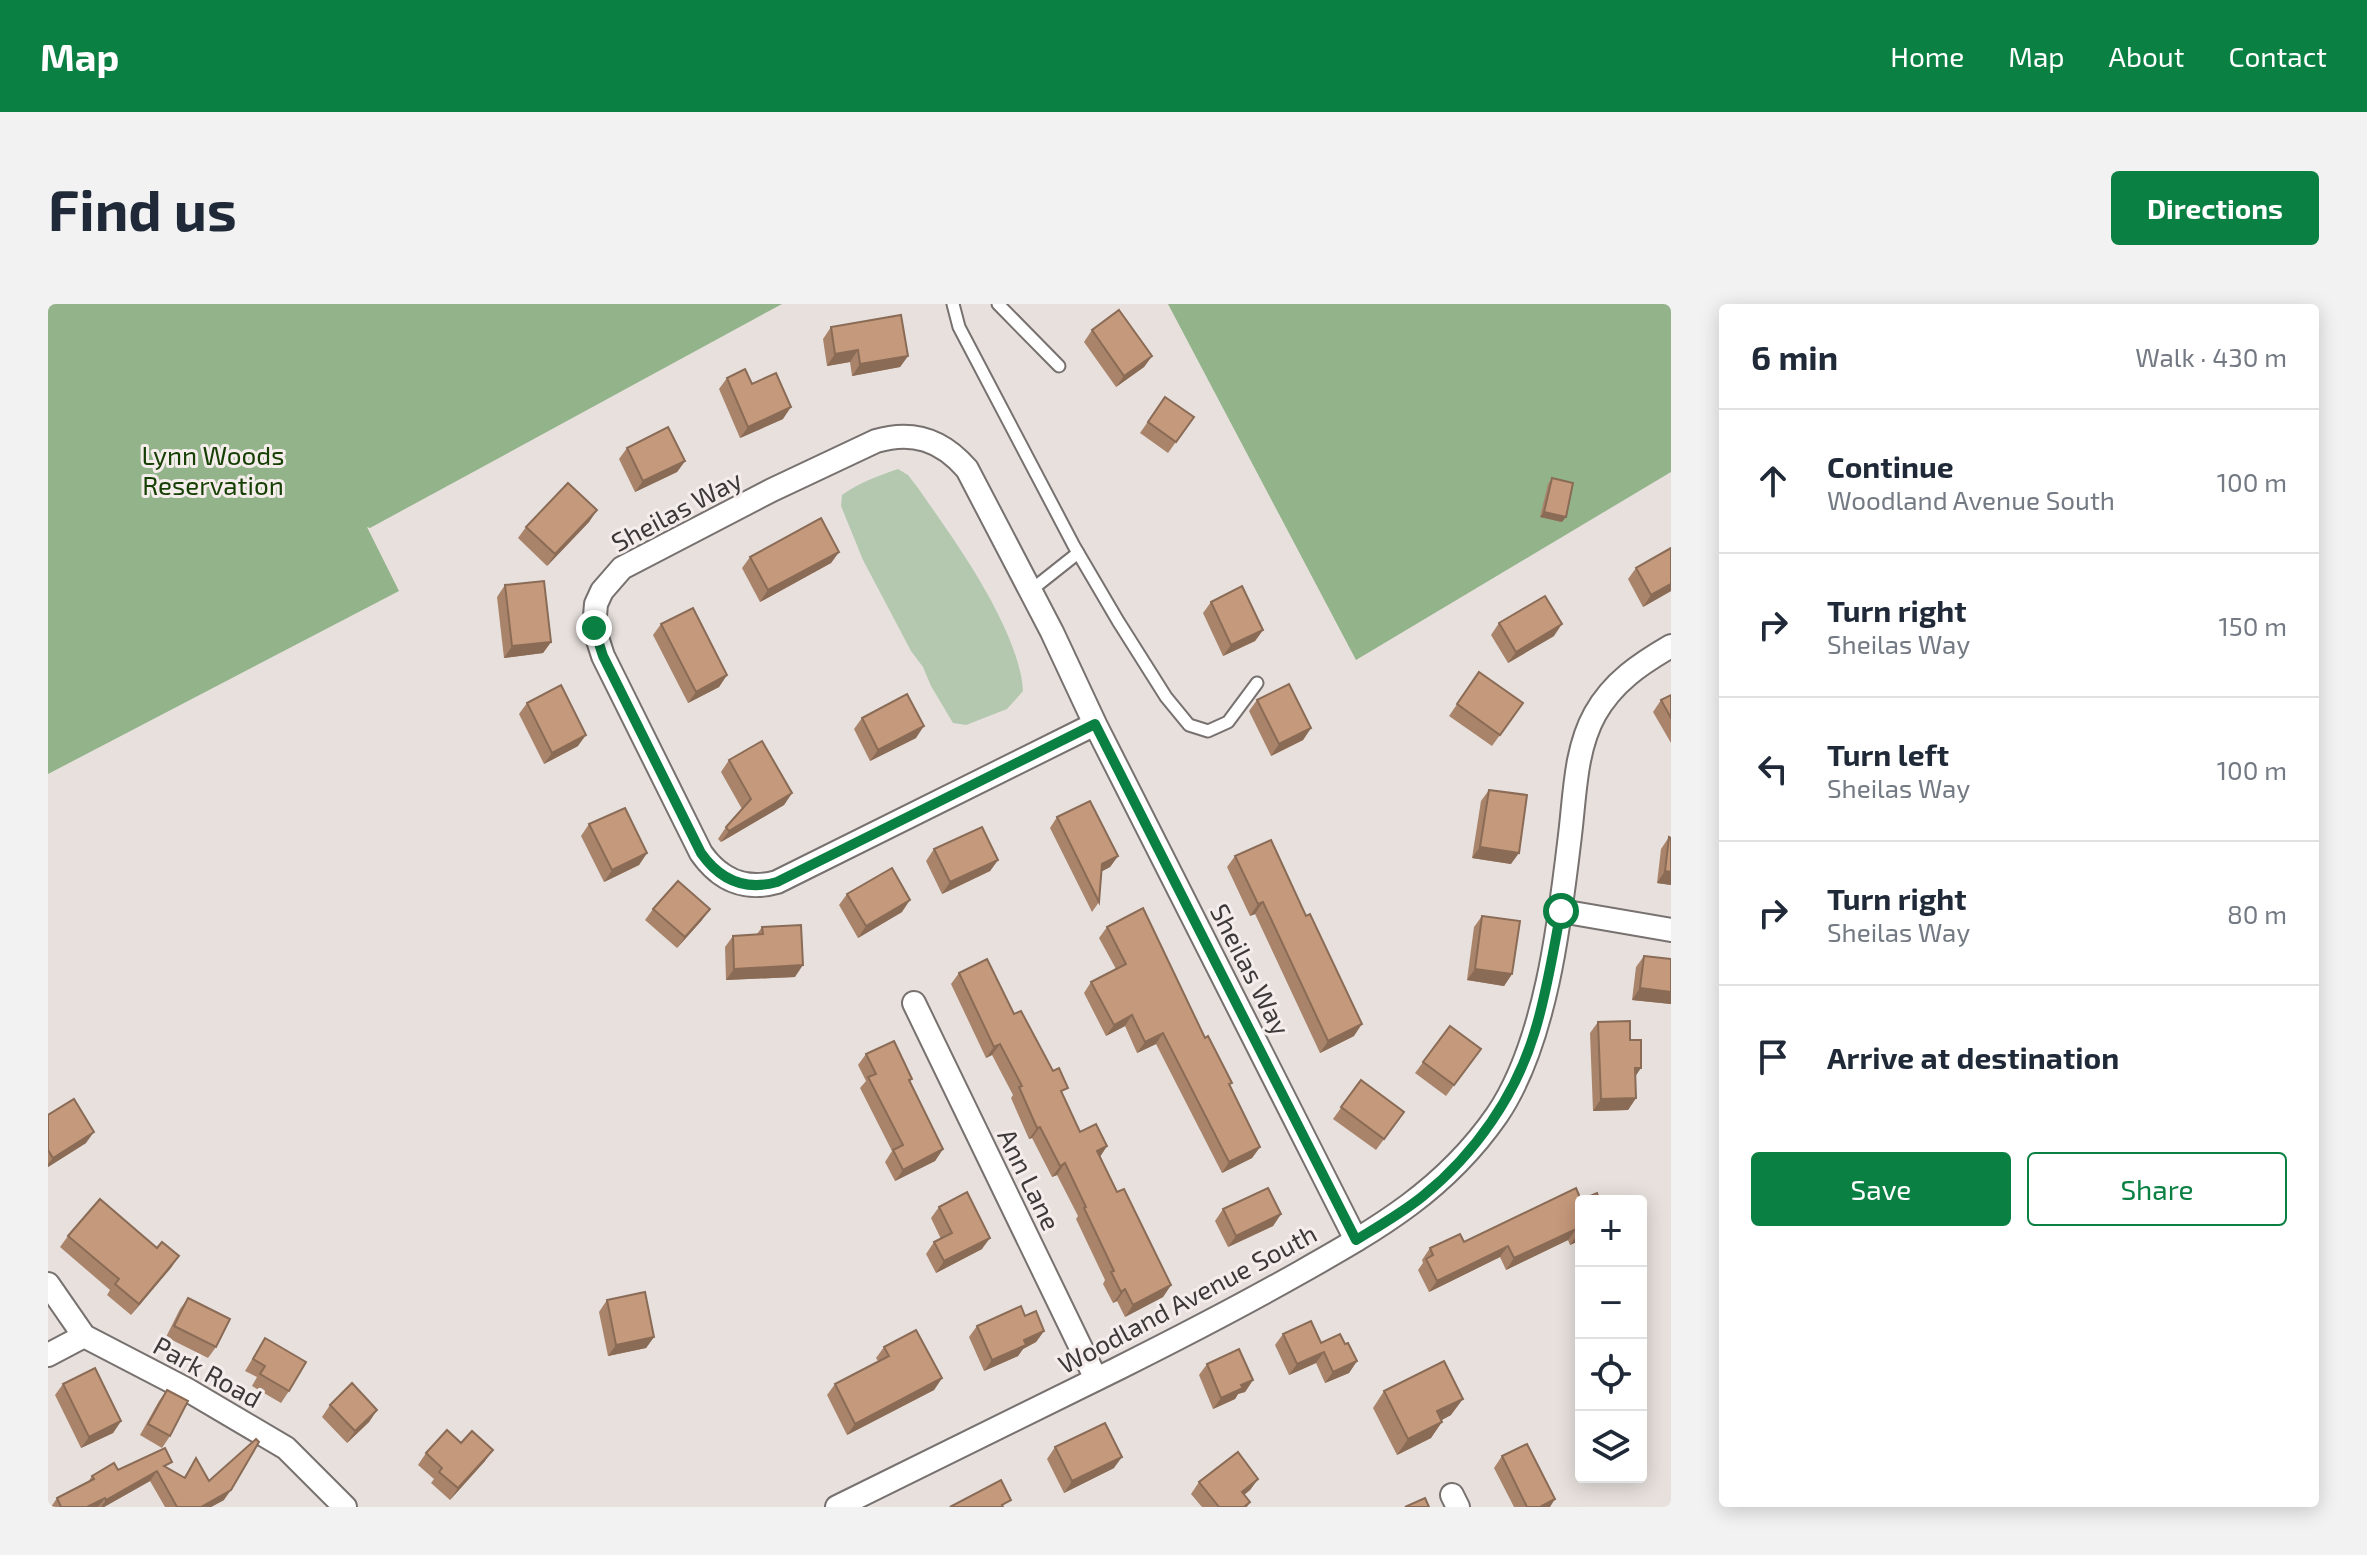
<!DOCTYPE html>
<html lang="en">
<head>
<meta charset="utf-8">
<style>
	:root { --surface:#fff; --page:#f2f2f3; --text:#1f2937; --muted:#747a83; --line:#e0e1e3; --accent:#0b8043 }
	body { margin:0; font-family:"Exo 2",sans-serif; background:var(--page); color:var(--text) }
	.controls { position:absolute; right:24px; bottom:24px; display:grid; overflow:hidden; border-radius:8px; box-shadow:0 4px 20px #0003 }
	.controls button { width:72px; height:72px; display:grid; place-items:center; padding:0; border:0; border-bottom:2px solid var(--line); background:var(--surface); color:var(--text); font:40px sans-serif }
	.stop { position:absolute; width:24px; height:24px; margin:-18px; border:6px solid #0b8043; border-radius:50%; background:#fff }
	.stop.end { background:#0b8043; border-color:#fff; box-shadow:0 2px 8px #0008 }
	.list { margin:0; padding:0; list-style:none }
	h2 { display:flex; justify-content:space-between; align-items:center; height:104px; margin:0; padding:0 32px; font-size:34px }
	h2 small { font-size:26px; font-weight:400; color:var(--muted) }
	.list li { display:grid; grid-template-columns:52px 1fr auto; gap:24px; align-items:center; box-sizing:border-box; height:144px; padding:0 32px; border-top:2px solid var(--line) }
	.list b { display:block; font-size:30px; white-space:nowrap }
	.list p { margin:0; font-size:26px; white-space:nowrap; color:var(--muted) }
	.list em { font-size:26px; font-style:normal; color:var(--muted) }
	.actions { display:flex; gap:16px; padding:24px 32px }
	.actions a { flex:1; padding:18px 0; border:2px solid var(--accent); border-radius:8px; text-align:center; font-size:28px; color:var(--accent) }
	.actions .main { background:var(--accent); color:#fff }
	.icon { flex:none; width:44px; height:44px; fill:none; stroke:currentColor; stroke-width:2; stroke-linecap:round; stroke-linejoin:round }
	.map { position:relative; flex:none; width:1623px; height:1203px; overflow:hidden; border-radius:8px }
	header { display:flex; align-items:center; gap:48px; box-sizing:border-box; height:112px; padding:0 40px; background:var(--accent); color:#fff }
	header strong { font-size:38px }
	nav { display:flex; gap:44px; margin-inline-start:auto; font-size:28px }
	.intro { display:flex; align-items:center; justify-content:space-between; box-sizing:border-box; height:192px; padding:0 48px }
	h1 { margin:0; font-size:56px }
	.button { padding:20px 36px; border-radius:8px; background:var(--accent); color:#fff; font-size:28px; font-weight:700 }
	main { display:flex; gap:48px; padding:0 48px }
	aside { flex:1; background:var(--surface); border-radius:8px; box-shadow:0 4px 20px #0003 }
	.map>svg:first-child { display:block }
	.green { fill:#b4c8af }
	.forest { fill:#93b38a }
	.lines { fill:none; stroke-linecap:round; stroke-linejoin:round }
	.lane-casing { stroke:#77716f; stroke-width:15 }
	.street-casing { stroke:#77716f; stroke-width:26 }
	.lane { stroke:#fff; stroke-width:11 }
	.street { stroke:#fff; stroke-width:22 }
	.wall { fill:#a9846a }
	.shaded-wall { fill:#8a6b56 }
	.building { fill:#c5997b; stroke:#8a6b56; stroke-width:2 }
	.route { stroke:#0b8043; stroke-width:10 }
	.labels { text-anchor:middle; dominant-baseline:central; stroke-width:6; stroke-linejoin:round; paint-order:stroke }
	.park-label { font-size:26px; fill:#153f03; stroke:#f4edeb }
	.street-label { font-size:26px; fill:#3c3938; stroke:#f4edeb }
</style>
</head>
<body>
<header>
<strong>Map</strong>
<nav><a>Home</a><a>Map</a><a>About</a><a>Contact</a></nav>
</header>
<div class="intro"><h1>Find us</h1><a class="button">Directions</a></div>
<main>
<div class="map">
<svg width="1623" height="1203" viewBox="0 0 1623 1203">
	<rect width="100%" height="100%" fill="#e7e0dd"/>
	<path class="green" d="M 850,165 L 860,171 L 870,184 C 902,230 935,275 958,327 C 966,346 974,366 975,387 L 959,405 L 918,421 L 905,419 L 883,382 L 875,363 L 863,347 L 815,256 L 793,202 L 794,191 C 812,178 830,172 850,165 Z"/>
	<g class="forest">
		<polygon points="0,0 734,0 322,224 319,223 351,287 0,470"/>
		<polygon points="1120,0 1623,0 1623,168 1308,356"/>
	</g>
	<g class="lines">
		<defs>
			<g id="lane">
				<polyline points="905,0 911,23 1026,242 1070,317 1118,393 1141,421 1160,427 1180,418 1209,379"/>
				<polyline points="950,0 1011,62"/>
				<polyline points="982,287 1030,249"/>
			</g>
			<g id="street">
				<path d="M 1047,420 L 1004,328 L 919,165 C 894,136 865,126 828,137 L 724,186 L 574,264 L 554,287 L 548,300 L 546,324 L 555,352 L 653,549 C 672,576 697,587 729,578 L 1047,420 L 1308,936"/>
				<polyline points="1513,607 1623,626"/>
				<polyline points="866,699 1048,1075"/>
				<polyline points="0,980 36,1032 138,1085 238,1144 297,1203"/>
				<polyline points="0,1051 36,1032"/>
				<polyline points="1404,1191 1410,1203"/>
				<path d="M 789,1203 C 883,1157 976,1111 1069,1065 C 1131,1034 1193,1002 1253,968 C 1331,924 1397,886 1449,811 C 1498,739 1512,616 1522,531 C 1527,491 1527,446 1547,410 C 1565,378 1592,360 1623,342"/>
			</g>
		</defs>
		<use href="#lane" class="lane-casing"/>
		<use href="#street" class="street-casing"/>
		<use href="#lane" class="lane"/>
		<use href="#street" class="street"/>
	</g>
	<g class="wall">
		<polygon points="783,23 860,52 852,63 804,72 802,58 779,62 775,35"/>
		<polygon points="1044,26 1104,52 1096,63 1068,83 1036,38"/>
		<polygon points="679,74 704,80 735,115 692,134 671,85"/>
		<polygon points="1117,93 1146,113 1120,149 1092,129"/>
		<polygon points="579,144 637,157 629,168 587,188 571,155"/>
		<polygon points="1504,174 1514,218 1492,213 1500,180"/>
		<polygon points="549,206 541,218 499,262 470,234 478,223"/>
		<polygon points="791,248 783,259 712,298 694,264 702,253"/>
		<polygon points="1588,264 1623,287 1595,303 1580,275"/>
		<polygon points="457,281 503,338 495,349 456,354 449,293"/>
		<polygon points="1163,298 1215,326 1207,337 1175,352 1155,309"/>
		<polygon points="1451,319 1506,332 1460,359 1443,331"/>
		<polygon points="613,320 679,371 671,383 640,399 605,331"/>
		<polygon points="1431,368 1475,399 1444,442 1401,412"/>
		<polygon points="1623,391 1623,439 1605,408 1613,396"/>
		<polygon points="1209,396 1263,424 1255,436 1223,452 1201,407"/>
		<polygon points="479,399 530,442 496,460 471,410"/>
		<polygon points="814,414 868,434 822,457 806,425"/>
		<polygon points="681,456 744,489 736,501 673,538 670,535 678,523 694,505 673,468"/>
		<polygon points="1441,486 1463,560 1424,554 1433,497"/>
		<polygon points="1009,513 1070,552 1062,563 1054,567 1051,598 1044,608 1002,524"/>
		<polygon points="541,520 599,549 591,561 556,578 533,532"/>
		<polygon points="1621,533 1623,534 1623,581 1609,579 1613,545"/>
		<polygon points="886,545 950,556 942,567 894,590 878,557"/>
		<polygon points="1187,552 1306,732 1272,749 1207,610 1202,612 1179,563"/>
		<polygon points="799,590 854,608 810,634 791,601"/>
		<polygon points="605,605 654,616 629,644 597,616"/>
		<polygon points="1434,612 1464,670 1456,682 1419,676 1426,623"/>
		<polygon points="714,623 747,673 678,676 677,643 685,632 709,630"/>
		<polygon points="1059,623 1157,734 1182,781 1212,843 1204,854 1174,869 1108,740 1089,749 1077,722 1058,732 1036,689 1043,678 1068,665 1051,634"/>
		<polygon points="1596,652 1623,655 1623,700 1584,696 1588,663"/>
		<polygon points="911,669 966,710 1015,791 1032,828 1059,842 1052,853 1069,888 1123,981 1115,993 1077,1013 1069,997 1065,999 1055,980 1057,976 1028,915 1030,912 1009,871 1004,873 984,834 981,835 963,794 965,791 944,751 938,754 903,680"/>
		<polygon points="1550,718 1582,736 1587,773 1588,794 1580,806 1545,807 1542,729"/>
		<polygon points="1402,722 1433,745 1398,792 1367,769"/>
		<polygon points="818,750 864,775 862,777 895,845 887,857 847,877 837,858 844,847 812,784 818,777 810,761"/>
		<polygon points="1313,776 1356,808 1328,846 1285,815"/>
		<polygon points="0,811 38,839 0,863"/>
		<polygon points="1533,897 1533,936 1522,941 1520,936 1458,966 1452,953 1381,988 1370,966 1375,959 1374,956 1382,944 1416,938"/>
		<polygon points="891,903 934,945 888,969 878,950 886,938 893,935 883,914"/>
		<polygon points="1175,905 1233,910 1225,922 1180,943 1167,917"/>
		<polygon points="20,932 109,944 131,952 83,1011 59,991 62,986 12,943"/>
		<polygon points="140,994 168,1043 160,1054 118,1033 132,1005"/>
		<polygon points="559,996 606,1033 598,1044 560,1052 551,1008"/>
		<polygon points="977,1012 996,1027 988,1038 975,1045 970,1052 936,1067 921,1033 929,1022"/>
		<polygon points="1235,1030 1273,1039 1297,1040 1309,1057 1301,1069 1277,1079 1268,1059 1241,1071 1227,1041"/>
		<polygon points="217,1034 241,1087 233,1099 204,1082 209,1073 197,1067"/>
		<polygon points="836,1043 894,1074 886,1086 799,1131 779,1091 787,1080 830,1057 828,1054"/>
		<polygon points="1159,1060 1205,1076 1197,1088 1190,1090 1187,1095 1165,1105 1151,1071"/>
		<polygon points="15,1080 73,1117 65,1129 33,1144 7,1091"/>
		<polygon points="119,1086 122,1132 114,1144 92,1131 111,1097"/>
		<polygon points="1336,1087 1403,1111 1394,1116 1383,1134 1349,1151 1325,1104"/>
		<polygon points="282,1101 329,1106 321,1118 299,1139 274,1113"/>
		<polygon points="413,1139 437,1157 402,1196 383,1179 386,1175 370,1161 378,1149"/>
		<polygon points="1007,1143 1066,1164 1016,1189 999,1155"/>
		<polygon points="1454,1152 1502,1203 1466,1203 1446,1164"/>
		<polygon points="148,1154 161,1177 176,1196 163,1203 117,1203 102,1177 56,1203 3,1203 9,1194 40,1178 44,1172 70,1166 120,1164 136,1173"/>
		<polygon points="1210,1175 1202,1186 1196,1191 1202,1198 1199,1203 1154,1203 1143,1190 1151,1178"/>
	</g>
	<g class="shaded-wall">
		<polygon points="810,46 802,58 779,62 787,50"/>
		<polygon points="860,52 852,63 804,72 812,60"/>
		<polygon points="1104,52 1096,63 1068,83 1076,72"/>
		<polygon points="743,103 735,115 692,134 700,123"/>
		<polygon points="637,157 629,168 587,188 595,177"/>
		<polygon points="549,206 541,218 499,262 507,250"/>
		<polygon points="1496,208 1518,213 1514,218 1492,213"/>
		<polygon points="791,248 783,259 712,298 720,286"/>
		<polygon points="1623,280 1623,287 1595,303 1603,291"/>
		<polygon points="1514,320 1506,332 1460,359 1468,348"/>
		<polygon points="1215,326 1207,337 1175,352 1183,341"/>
		<polygon points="503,338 495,349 456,354 464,342"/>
		<polygon points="679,371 671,383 640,399 648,388"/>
		<polygon points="876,422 868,434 822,457 830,446"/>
		<polygon points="1263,424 1255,436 1223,452 1231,440"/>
		<polygon points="538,431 530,442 496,460 504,449"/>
		<polygon points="744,489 736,501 673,538 681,527"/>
		<polygon points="1432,543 1471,549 1463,560 1424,554"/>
		<polygon points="599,549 591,561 556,578 564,566"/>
		<polygon points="1070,552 1062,563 1047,571 1054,560"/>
		<polygon points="950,556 942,567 894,590 902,578"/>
		<polygon points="1617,567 1623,568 1623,581 1609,579"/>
		<polygon points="862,596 854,608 810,634 818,622"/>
		<polygon points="1215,598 1207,610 1202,612 1210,600"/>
		<polygon points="662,605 654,616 629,644 637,633"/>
		<polygon points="755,661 747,673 678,676 686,665"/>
		<polygon points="1427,665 1464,670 1456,682 1419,676"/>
		<polygon points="1592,684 1623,688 1623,700 1584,696"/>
		<polygon points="1084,711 1077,722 1058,732 1066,721"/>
		<polygon points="1314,720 1306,732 1272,749 1280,737"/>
		<polygon points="1115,729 1108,740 1089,749 1097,738"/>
		<polygon points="952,740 944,751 938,754 946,743"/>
		<polygon points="1587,764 1593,764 1585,776"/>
		<polygon points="1588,794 1580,806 1545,807 1553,795"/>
		<polygon points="992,823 984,834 981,835 989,824"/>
		<polygon points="46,828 38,839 0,863 0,860 5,854"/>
		<polygon points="1059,842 1051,854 1049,847"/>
		<polygon points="1212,843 1204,854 1174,869 1181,858"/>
		<polygon points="895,845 887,857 847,877 855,866"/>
		<polygon points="1017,859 1009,871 1004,873 1012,862"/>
		<polygon points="1233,910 1225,922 1180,943 1188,932"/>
		<polygon points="1528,925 1520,936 1458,966 1466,954"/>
		<polygon points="1533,928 1533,936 1522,941 1530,930"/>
		<polygon points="942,934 934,945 888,969 896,957"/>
		<polygon points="1460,942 1452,953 1381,988 1389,977"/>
		<polygon points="131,952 123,964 83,1011 91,1000"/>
		<polygon points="1123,981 1115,993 1077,1013 1085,1001"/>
		<polygon points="1077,985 1069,997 1065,999 1073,988"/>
		<polygon points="996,1027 988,1038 975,1045 970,1052 936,1067 944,1056 976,1036"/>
		<polygon points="606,1033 598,1044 560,1052 568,1041"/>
		<polygon points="1276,1048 1268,1059 1241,1071 1249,1060"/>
		<polygon points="1309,1057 1301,1069 1277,1079 1285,1068"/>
		<polygon points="894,1074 886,1086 799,1131 807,1120"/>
		<polygon points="1205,1076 1197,1088 1190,1090 1187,1095 1165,1105 1173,1094 1193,1081"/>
		<polygon points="1415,1095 1403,1111 1378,1124 1389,1107"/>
		<polygon points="329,1106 321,1118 299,1139 307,1127"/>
		<polygon points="73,1117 65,1129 33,1144 41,1133"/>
		<polygon points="1394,1118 1383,1134 1349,1151 1360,1135"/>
		<polygon points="445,1146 437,1157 402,1196 410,1184"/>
		<polygon points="1074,1153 1066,1164 1016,1189 1024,1177"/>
		<polygon points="109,1167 102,1177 56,1203 53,1203 58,1196"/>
		<polygon points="1210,1175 1202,1186 1186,1199 1194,1188"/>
		<polygon points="183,1186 176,1196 163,1203 153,1203"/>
		<polygon points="57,1194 50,1203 39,1203"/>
		<polygon points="1507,1195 1502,1203 1492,1203"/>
	</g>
	<g class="building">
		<polygon points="1071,6 1104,52 1076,72 1044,26"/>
		<polygon points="853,11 860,52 812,60 810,46 787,50 783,23"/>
		<polygon points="697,65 704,80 728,69 743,103 700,123 679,74"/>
		<polygon points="1117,93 1146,113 1128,138 1100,118"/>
		<polygon points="620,123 637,157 595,177 579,144"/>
		<polygon points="1504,174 1525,179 1518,213 1496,208"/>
		<polygon points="520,179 549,206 507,250 478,223"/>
		<polygon points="773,214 791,248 720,286 702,253"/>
		<polygon points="1623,244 1623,280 1603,291 1588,264"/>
		<polygon points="496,277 503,338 464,342 457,281"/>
		<polygon points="1194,282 1215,326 1183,341 1163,298"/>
		<polygon points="1497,292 1514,320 1468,348 1451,319"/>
		<polygon points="645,304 679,371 648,388 613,320"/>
		<polygon points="1431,368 1475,399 1452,431 1409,400"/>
		<polygon points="1241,380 1263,424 1231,440 1209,396"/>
		<polygon points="513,381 538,431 504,449 479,399"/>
		<polygon points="859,390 876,422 830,446 814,414"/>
		<polygon points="1623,391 1623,414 1613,396"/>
		<polygon points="714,437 744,489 681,527 678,523 703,495 681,456"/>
		<polygon points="1441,486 1479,491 1471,549 1432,543"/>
		<polygon points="1042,497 1070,552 1054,560 1051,598 1009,513"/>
		<polygon points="577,504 599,549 564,566 541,520"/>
		<polygon points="934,523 950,556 902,578 886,545"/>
		<polygon points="1621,533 1623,534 1623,568 1617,567"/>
		<polygon points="1223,536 1258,612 1262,610 1314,720 1280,737 1215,598 1210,600 1187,552"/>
		<polygon points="844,564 862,596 818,622 799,590"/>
		<polygon points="630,577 662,605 637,633 605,605"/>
		<polygon points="1095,604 1157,734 1160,732 1184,779 1181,780 1212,843 1181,858 1115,729 1097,738 1084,711 1066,721 1043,678 1078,660 1059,623"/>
		<polygon points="1434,612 1472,617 1464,670 1427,665"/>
		<polygon points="753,621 755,661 686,665 685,632 715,630 714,623"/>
		<polygon points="1596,652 1623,655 1623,688 1592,684"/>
		<polygon points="939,655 966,710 973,707 1005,767 1011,764 1020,784 1013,787 1032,828 1048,820 1059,842 1049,847 1069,888 1076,885 1123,981 1085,1001 1077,985 1073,988 1063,968 1066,967 1036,904 1038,903 1017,859 1012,862 992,823 989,824 971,783 974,782 952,740 946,743 911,669"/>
		<polygon points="1582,717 1582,736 1593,736 1593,764 1587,764 1588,794 1553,795 1550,718"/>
		<polygon points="1402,722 1433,745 1406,781 1375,758"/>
		<polygon points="846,737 864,775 861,776 895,845 855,866 845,846 855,841 820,773 828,770 818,750"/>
		<polygon points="1313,776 1356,808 1336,835 1293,803"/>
		<polygon points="26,795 46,828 5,854 0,846 0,811"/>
		<polygon points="1220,884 1233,910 1188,932 1175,905"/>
		<polygon points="1528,884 1533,896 1549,889 1552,897 1533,897 1533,928 1530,930 1528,925 1466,954 1460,942 1389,977 1378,955 1385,951 1382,944 1412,930 1416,938"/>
		<polygon points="919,888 942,934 896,957 886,938 904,929 891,903"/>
		<polygon points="52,895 109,944 114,938 131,952 91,1000 67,980 71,975 20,932"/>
		<polygon points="597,988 606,1033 568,1041 559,996"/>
		<polygon points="140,994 182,1015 168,1043 126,1022"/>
		<polygon points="973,1002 977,1012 988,1007 996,1027 976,1036 978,1041 944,1056 929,1022"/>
		<polygon points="1263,1017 1273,1039 1292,1030 1297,1040 1300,1039 1309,1057 1285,1068 1276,1048 1249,1060 1235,1030"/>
		<polygon points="868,1026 894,1074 807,1120 787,1080 841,1052 836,1043"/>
		<polygon points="217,1034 258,1058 241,1087 212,1070 217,1062 205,1055"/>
		<polygon points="1191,1045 1205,1076 1193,1081 1195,1084 1173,1094 1159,1060"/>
		<polygon points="1396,1057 1415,1095 1389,1107 1394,1118 1360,1135 1336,1087"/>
		<polygon points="47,1064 73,1117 41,1133 15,1080"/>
		<polygon points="304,1079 329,1106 307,1127 282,1101"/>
		<polygon points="119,1086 140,1097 122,1132 100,1120"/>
		<polygon points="1057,1119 1074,1153 1024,1177 1007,1143"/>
		<polygon points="399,1126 413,1139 424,1127 445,1146 410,1184 391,1168 394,1164 378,1149"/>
		<polygon points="208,1135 211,1138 183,1186 153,1203 129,1203 109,1167 58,1196 57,1194 39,1203 13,1203 9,1194 46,1175 44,1172 66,1159 70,1166 117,1144 124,1158 116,1162 137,1174 148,1154 161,1177"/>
		<polygon points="1479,1140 1507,1195 1492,1203 1479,1203 1454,1152"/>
		<polygon points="1190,1148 1210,1175 1194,1188 1202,1198 1196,1203 1171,1203 1151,1178"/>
		<polygon points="953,1176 963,1196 954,1201 955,1203 902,1203"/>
		<polygon points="1377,1194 1381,1203 1357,1203"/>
	</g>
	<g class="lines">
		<path class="route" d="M 546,324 L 555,352 L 653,549 C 672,576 697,587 729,578 L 1047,420 L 1308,936 C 1331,922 1354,909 1375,892 C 1427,850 1468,791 1487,727 C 1499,688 1505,647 1513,607"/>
	</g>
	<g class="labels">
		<g class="park-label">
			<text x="165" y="150">Lynn Woods<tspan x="165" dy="30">Reservation</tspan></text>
		</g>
		<g class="street-label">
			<text transform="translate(628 206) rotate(-28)">Sheilas Way</text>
			<text transform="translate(1203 665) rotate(63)">Sheilas Way</text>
			<text transform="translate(982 875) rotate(64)">Ann Lane</text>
			<text transform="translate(1139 994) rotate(-28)">Woodland Avenue South</text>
			<text transform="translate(160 1067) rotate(29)">Park Road</text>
		</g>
	</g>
</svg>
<div class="controls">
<button>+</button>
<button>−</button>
<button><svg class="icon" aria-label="locate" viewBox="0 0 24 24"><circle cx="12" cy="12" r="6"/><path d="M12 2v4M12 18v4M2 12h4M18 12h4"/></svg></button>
<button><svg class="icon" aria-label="layers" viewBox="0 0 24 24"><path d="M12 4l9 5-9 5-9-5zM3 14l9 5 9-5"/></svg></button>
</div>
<div class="stop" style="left:1513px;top:607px"></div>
<div class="stop end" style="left:546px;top:324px"></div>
</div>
<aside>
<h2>6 min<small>Walk · 430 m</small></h2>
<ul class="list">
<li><svg class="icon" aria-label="ahead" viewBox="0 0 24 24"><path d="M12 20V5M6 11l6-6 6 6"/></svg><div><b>Continue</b><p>Woodland Avenue South</p></div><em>100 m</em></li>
<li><svg class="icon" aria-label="right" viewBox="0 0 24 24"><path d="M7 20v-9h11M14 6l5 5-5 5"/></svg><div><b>Turn right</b><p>Sheilas Way</p></div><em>150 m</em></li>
<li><svg class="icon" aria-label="left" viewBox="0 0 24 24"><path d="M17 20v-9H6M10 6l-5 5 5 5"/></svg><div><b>Turn left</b><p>Sheilas Way</p></div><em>100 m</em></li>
<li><svg class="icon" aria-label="right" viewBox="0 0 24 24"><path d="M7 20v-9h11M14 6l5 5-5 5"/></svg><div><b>Turn right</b><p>Sheilas Way</p></div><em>80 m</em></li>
<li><svg class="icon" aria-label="arrive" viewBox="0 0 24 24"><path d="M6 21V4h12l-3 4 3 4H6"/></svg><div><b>Arrive at destination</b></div></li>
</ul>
<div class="actions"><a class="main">Save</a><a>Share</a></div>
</aside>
</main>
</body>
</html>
